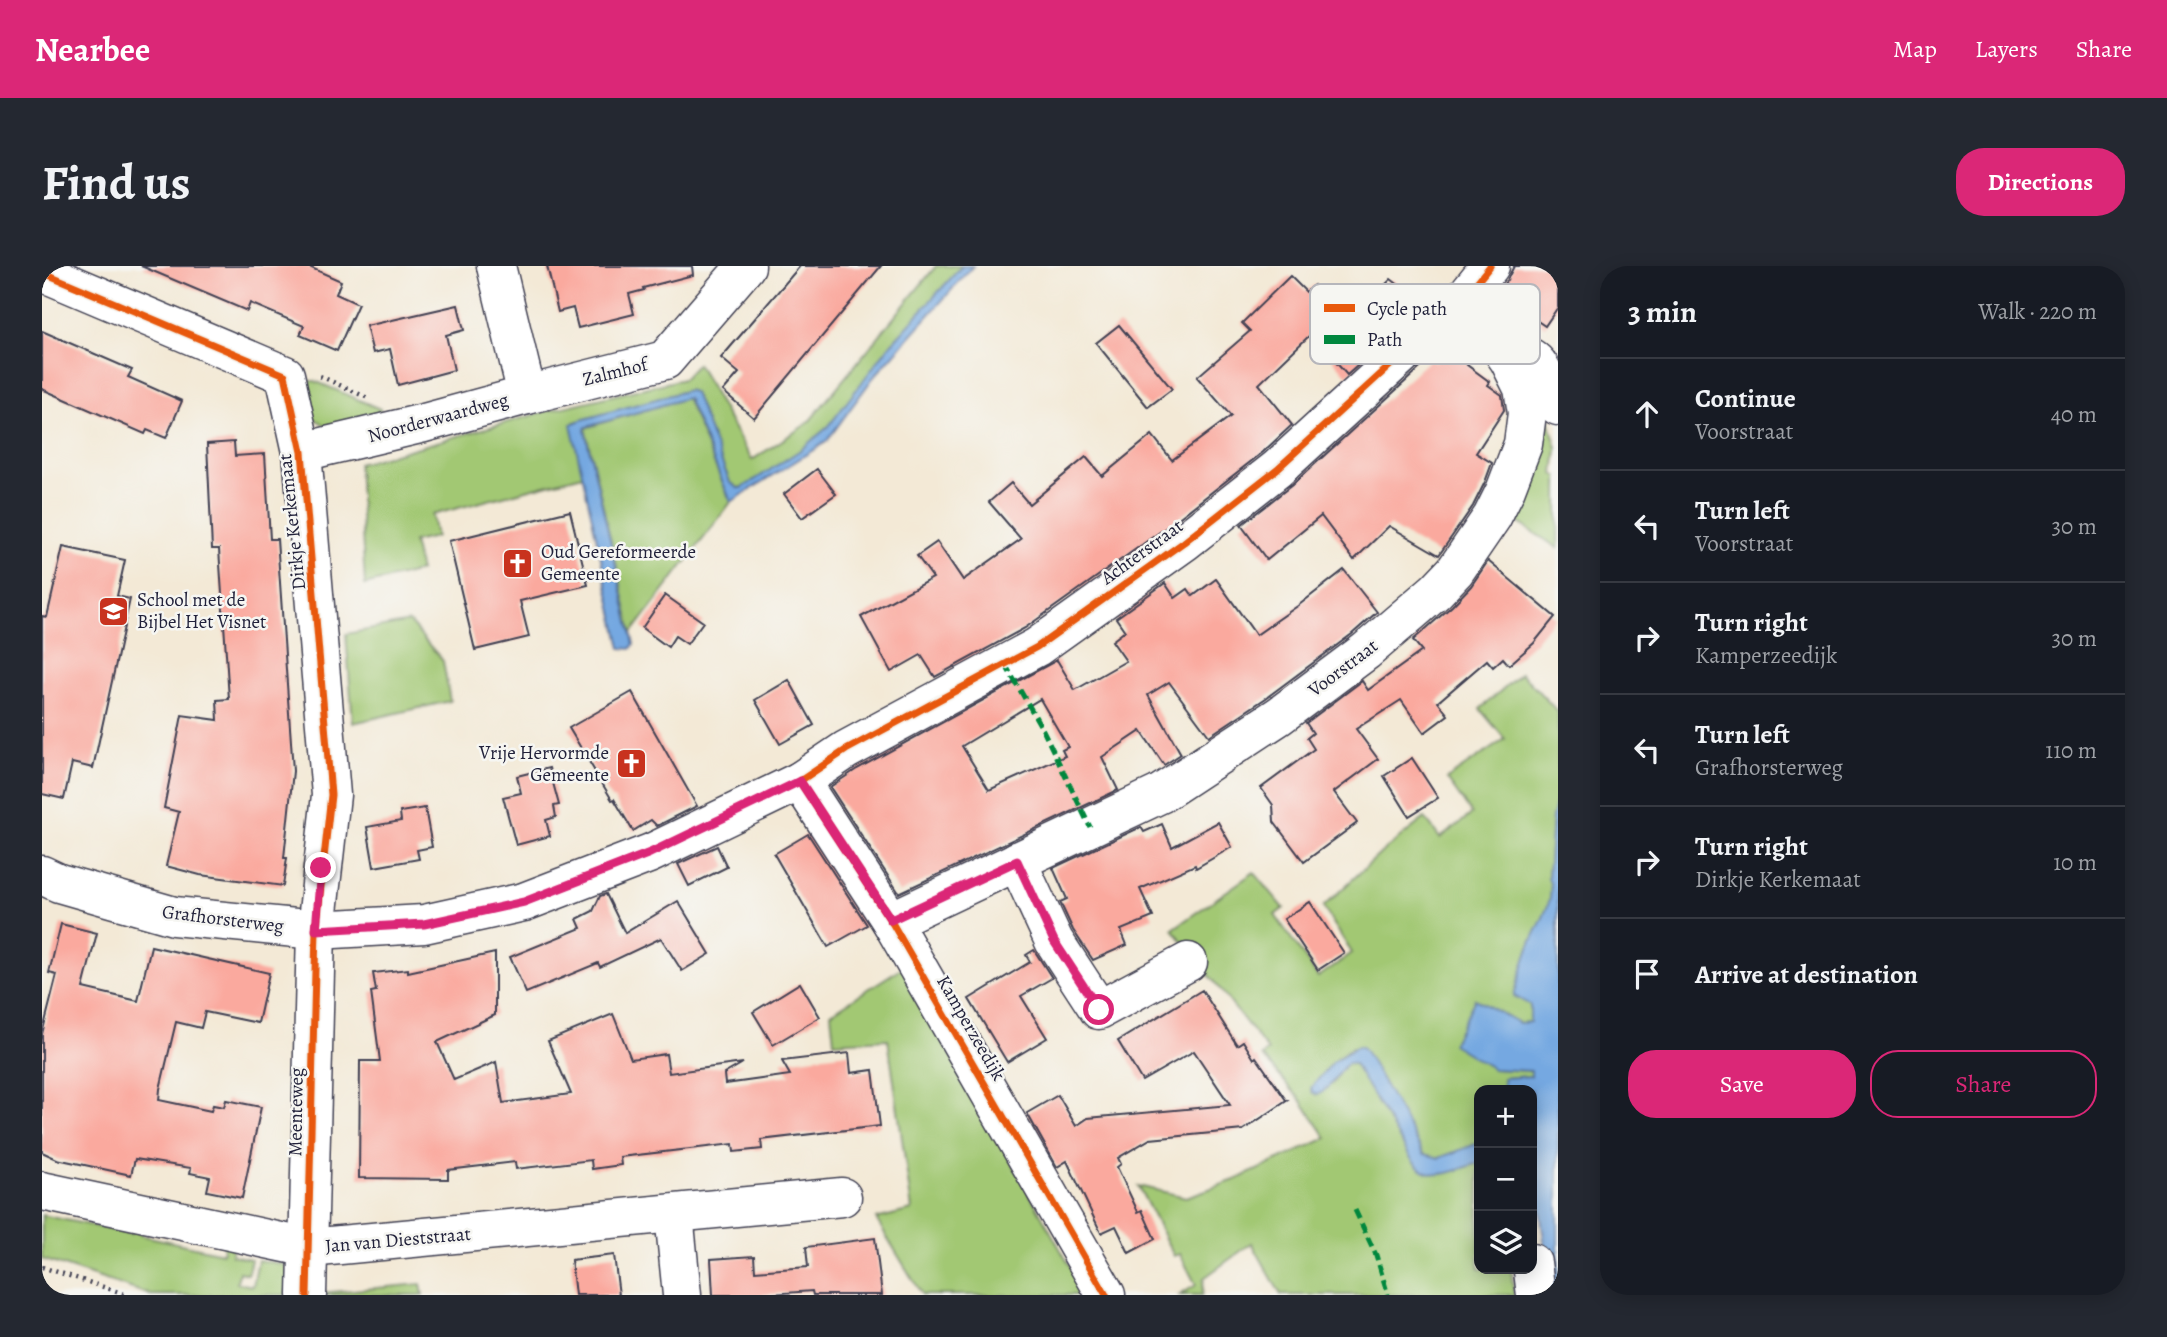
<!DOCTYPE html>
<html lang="en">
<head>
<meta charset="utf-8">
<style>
	:root { --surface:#171b24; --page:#242831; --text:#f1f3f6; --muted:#9ea1a6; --line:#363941; --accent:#db2777 }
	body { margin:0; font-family:Alegreya,serif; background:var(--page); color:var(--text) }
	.controls { position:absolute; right:21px; bottom:21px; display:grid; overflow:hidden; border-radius:14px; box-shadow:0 4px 18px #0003 }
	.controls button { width:63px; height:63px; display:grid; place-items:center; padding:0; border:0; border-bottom:2px solid var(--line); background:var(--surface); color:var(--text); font:35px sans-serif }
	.stop { position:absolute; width:21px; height:21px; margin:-16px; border:5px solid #db2777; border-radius:50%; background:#fff }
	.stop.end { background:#db2777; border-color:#fff; box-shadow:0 2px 7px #0008 }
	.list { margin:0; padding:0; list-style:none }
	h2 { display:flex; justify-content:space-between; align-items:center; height:91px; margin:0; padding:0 28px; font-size:30px }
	h2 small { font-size:23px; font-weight:400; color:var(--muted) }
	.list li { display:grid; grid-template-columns:46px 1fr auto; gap:21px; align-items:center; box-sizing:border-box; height:112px; padding:0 28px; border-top:2px solid var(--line) }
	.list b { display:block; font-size:26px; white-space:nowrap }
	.list p { margin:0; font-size:23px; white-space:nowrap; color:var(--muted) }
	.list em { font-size:23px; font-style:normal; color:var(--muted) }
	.actions { display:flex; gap:14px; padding:21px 28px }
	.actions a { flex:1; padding:16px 0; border:2px solid var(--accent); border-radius:28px; text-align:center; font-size:24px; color:var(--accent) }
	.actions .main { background:var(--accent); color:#fff }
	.icon { flex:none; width:38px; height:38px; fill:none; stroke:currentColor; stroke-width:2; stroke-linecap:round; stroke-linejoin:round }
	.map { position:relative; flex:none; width:1516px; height:1029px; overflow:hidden; border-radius:28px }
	header { display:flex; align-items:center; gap:42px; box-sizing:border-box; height:98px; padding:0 35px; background:var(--accent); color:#fff }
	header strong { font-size:33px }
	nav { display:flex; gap:38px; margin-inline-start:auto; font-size:24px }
	.intro { display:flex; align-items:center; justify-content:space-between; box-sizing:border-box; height:168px; padding:0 42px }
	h1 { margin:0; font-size:49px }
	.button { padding:18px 32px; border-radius:28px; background:var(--accent); color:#fff; font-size:24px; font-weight:700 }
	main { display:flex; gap:42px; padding:0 42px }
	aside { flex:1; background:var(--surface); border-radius:28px; box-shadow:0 4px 18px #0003 }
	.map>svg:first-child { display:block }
	.green { fill:#a2c873; stroke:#627557; stroke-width:2 }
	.water { fill:#74a8e1; stroke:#4b658e; stroke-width:2 }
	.building { fill:#faa99e; fill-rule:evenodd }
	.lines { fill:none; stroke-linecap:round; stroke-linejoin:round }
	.minor-casing { stroke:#414052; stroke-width:41 }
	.path { stroke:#414052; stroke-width:4.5; stroke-dasharray:2 5; stroke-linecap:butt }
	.minor { stroke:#fff; stroke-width:38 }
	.quiet { stroke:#00873e; stroke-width:5; stroke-dasharray:10 5; stroke-linecap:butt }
	.cycleway-casing { stroke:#f6f6f2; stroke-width:11 }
	.cycleway { stroke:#e8590c; stroke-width:7 }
	.route { stroke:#db2777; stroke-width:9 }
	.labels { text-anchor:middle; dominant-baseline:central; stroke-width:5; stroke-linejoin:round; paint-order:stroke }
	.street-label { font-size:19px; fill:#22223b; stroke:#f6f6f2 }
	.poi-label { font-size:19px; fill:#22223b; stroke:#f6f6f2; text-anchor:start }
	.key { fill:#f6f6f2; stroke:#b6b6bb; stroke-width:2 }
	.key-label { font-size:19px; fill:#22223b }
</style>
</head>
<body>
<header>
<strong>Nearbee</strong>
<nav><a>Map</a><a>Layers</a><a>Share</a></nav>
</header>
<div class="intro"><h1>Find us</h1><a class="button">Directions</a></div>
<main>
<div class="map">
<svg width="1516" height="1029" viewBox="0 0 1516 1029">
	<rect width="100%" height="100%" fill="#f6f6f2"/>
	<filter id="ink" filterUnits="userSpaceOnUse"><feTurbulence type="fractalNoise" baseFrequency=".0143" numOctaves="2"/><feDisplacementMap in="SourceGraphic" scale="14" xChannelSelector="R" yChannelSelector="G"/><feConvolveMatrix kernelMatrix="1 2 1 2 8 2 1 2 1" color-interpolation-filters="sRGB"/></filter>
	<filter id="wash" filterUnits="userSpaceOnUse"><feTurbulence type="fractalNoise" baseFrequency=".00686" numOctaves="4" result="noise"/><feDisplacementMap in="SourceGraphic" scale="28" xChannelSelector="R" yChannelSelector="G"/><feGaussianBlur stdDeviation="1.57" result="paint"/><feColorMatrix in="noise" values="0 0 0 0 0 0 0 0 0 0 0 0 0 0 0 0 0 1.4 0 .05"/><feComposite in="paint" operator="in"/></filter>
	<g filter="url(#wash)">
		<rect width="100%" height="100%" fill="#f3e9d6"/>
		<g class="green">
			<polygon points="894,0 920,0 849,78 786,161 757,185 704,220 696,222 688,216 652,127 646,124 532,156 530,161 541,209 390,249 394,271 371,276 378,305 323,319 316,198 509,144 641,113 655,98 710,194 766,157"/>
			<polygon points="267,115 273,115 338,143 339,149 293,165 268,150 264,118"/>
			<polygon points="644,132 689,236 590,367 543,162"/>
			<polygon points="1505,147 1515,182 1512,208 1516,211 1516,282 1469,252"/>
			<polygon points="367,356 401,395 408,435 311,457 304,368"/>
			<path d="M 1479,407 L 1516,446 L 1516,526 L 1510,552 L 1506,612 L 1510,616 L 1512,628 L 1506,648 L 1489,676 L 1488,756 L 1477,757 L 1433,733 L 1451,803 L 1489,805 L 1490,810 L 1462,812 L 1462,824 L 1437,824 L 1437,877 L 1397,892 L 1382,888 L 1323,785 L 1309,782 L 1291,796 L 1269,822 L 1271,827 L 1275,829 L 1292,816 L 1297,806 L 1306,797 L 1312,798 L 1370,894 C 1391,918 1410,905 1437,897 L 1437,1003 L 1469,1003 L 1472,1029 L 1239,1029 L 1210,977 L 1162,1012 L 1160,1029 L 1138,1029 L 1154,1019 L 1138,988 L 1132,990 L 1096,920 L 1144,931 L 1193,914 L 1285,872 L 1259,834 L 1220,790 L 1226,785 L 1131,663 L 1212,606 L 1242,642 L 1233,649 L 1276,711 L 1310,687 L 1281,641 L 1340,586 L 1383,552 L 1398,572 L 1430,548 L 1405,513 L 1463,473 L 1438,443 Z"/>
			<polygon points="861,701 1044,1029 880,1029 834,953 870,944 846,773 792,776 789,747"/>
			<polygon points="0,949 89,968 91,959 99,960 98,969 180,987 182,978 191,980 189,989 209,993 206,1008 197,1006 195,1017 211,1020 216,994 241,998 247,1002 247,1029 109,1029 0,993"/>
			<polygon points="379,1018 381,1029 279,1029 279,1027"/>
		</g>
		<g class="water">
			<polygon points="920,0 931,0 831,112 784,176 689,236 645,132 544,161 543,164 592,378 589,383 579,382 529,158 539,154 646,124 652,127 688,216 696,222 700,222 757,185 786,161 849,78"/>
			<path d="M 1516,526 L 1516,1029 L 1509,1029 L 1490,882 L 1490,824 L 1462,824 L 1461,812 L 1489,810 L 1489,805 L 1451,803 L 1410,778 L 1433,733 L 1477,757 L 1488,756 L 1488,739 L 1472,730 C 1477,713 1482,694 1489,677 C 1496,660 1516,630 1506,612 L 1510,552 Z"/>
			<path d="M 1314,781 L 1320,781 L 1323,785 L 1382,888 L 1397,892 L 1437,877 L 1437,897 C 1409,905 1391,919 1370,894 L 1312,798 L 1306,797 C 1293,807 1291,822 1275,829 L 1271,827 L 1269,822 L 1291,796 Z"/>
		</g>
		<g id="blocks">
			<g class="building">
				<polygon points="99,0 265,0 299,15 294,28 316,38 295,85 258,69 262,60 208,37 205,45"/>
				<polygon points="505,0 650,0 651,9 601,22 602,24 587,28 592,48 536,62 531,42 516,46"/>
				<polygon points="758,0 839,0 712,152 681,125 697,107 679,92"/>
				<polygon points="1472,0 1516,0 1516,41 1503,60 1494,54 1478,58 1466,50 1464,35 1453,29 1465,14"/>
				<polygon points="1248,10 1264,26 1272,19 1308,54 1349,13 1380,37 1352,67 1305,109 1269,68 1217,118 1250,159 1221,186 1129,258 983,362 893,411 879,389 849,406 819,351 891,312 875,290 895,276 921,314 979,273 947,236 969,217 987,238 1044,191 1060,210 1110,169 1130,194 1189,150 1155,111 1208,65 1200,57"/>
				<polygon points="416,39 422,64 404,69 412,104 356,119 348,83 331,87 324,60"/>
				<polygon points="1077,59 1130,123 1106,141 1054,77"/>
				<polygon points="0,65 90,104 86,111 140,135 124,172 105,164 103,168 0,123"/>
				<polygon points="1418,65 1435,86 1425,99 1448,116 1446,119 1460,129 1462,144 1434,187 1450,197 1443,216 1431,240 1397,289 1347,260 1312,294 1279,250 1225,294 1199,259 1250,219 1388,93 1393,96"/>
				<polygon points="192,176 193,190 223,188 228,273 235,273 251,505 242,592 245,592 241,620 158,609 124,600 137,546 122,542 140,449 176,454 175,434 187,433 177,283 170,283 165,178"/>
				<polygon points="775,203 794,228 760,252 742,228"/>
				<polygon points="528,245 546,319 478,335 487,371 433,384 407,275"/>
				<polygon points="21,281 83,294 75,330 88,333 51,502 30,497 22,533 0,528 0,350 5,351"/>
				<polygon points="1446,295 1513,351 1492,377 1467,399 1461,392 1451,401 1445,394 1396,436 1406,449 1382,467 1359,434 1314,463 1336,493 1292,526 1315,557 1262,596 1232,556 1231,539 1219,522 1272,483 1265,472 1271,467 1264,457 1320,415 1326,424 1380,385 1371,374 1410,340 1429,320"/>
				<path d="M 1302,304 L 1335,346 L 1310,368 L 1224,432 L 1167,470 L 1127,416 L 1106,429 L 1139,488 L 1122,499 L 1099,465 L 1060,491 L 1076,524 L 857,627 L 788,521 L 815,503 L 1015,394 L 1033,424 L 1084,395 L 1070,375 L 1083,365 L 1074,352 L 1123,317 L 1133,332 L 1146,323 L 1151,330 L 1174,313 L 1214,369 L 1257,339 ZM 998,433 L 1026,481 L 1020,484 L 1023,490 L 947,524 L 920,480 Z"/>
				<polygon points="623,329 661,356 645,378 633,370 626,381 600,362"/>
				<polygon points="747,414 772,459 738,478 713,434"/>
				<polygon points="590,426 655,540 615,560 609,554 591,565 572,533 570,534 527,462"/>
				<polygon points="1370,492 1396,532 1367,550 1342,510"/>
				<polygon points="507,502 517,539 512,540 514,551 504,554 508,570 474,579 461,531 479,527 475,510"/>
				<polygon points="383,542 390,581 375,584 377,593 332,601 325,561 359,555 358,546"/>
				<polygon points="1176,556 1190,581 1154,602 1153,599 1098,623 1111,651 1079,664 1085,679 1051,694 1031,664 1018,636 1025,633 1011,602 1099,561 1102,566 1120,558 1130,581"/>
				<polygon points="766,568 825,659 786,681 732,588"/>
				<polygon points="675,580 685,601 647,620 636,598"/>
				<polygon points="564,628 583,667 636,635 668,688 640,705 619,672 558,701 556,697 484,727 468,691 539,662 535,653 551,645 558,630"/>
				<polygon points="1268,636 1302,687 1276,704 1242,653"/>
				<polygon points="19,658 55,667 41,722 96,735 109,680 227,707 216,757 163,746 159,762 134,756 118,823 117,834 169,845 171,839 182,841 184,834 219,841 200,932 165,925 168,911 148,907 149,902 93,893 89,909 15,893 0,886 0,768 15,709 7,707"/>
				<polygon points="992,684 1010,712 979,730 1005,772 965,796 927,733 988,696 984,689"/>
				<polygon points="453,687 453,749 395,776 412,814 454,796 461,837 529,828 506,775 571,748 589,793 624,788 627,807 701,797 682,808 683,818 748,809 740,795 807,787 809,807 831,804 838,860 719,874 720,883 692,886 691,878 578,891 579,899 550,903 549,894 474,903 473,896 406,904 406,913 317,912 318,795 338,795 329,726 334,725 331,707 366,703 366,706"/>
				<polygon points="758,717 778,751 731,779 711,746"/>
				<polygon points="1160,724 1195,779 1201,775 1212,793 1214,791 1244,834 1246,834 1201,864 1108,873 1076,892 1079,898 1075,901 1096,946 1100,944 1113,973 1087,987 1074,960 1059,967 1025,895 1015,901 985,847 1016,829 1034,860 1046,852 1188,839 1152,785 1100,815 1076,775"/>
				<polygon points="833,972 840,1029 771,1029 770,1025 715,1029 671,1029 669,993 712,990 713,1005 766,1001 764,981"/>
				<polygon points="572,989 577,1029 533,1029 529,994"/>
			</g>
		</g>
	</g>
	<g filter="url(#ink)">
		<use href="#blocks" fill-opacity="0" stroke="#414052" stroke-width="2"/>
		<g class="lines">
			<defs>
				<g id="minor">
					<polyline points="0,6 243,109 260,186 289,529 274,664 265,1029"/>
					<path d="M 1479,89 C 1501,90 1507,123 1516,140"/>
					<polyline points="485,129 623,94 704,0"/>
					<polyline points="260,186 382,157 485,129 454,0"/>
					<polyline points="758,515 849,655 1064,1029"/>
					<polyline points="975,595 1012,675 1057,744 1146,696"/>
					<polyline points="0,609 17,617 132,650 274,664 382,658 482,636 609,587 758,515 804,484 995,381 1142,276 1235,203 1423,31 1448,0"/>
					<polyline points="849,655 1118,528 1237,450 1324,385 1394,325 1413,305 1450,251 1463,225 1481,178 1485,147 1481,122 1467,94 1423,31"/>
					<polyline points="0,925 267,982 800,931"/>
					<polyline points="632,948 640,1029"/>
					<polyline points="1490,997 1494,1029"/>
				</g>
			</defs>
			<use href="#minor" class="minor-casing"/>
			<g class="path">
				<polyline points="278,110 328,133"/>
				<polyline points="0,1001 86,1029"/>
			</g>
			<use href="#minor" class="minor"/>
			<g class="quiet">
				<polyline points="963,398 1001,464 1048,561"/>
				<polyline points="1313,944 1334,989 1346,1029"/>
			</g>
			<defs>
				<g id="cycleway">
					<polyline points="0,6 243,109 260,186 289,529 274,664 265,1029"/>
					<polyline points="1064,1029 849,655 758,515 804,484 995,381 1142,276 1235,203 1423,31 1448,0"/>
				</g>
			</defs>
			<use href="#cycleway" class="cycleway-casing"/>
			<use href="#cycleway" class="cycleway"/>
		</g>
	</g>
	<g class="lines" filter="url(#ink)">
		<polyline class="route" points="279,602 274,664 382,658 482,636 608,587 758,515 849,654 975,595 1012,675 1057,744"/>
	</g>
	<defs>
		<symbol id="church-square" viewBox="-11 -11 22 22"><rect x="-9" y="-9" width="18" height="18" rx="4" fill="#c8321e" stroke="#f6f6f2"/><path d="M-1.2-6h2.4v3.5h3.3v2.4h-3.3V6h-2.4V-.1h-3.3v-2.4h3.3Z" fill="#fff"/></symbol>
		<symbol id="school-square" viewBox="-11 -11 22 22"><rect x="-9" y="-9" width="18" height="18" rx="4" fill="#c8321e" stroke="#f6f6f2"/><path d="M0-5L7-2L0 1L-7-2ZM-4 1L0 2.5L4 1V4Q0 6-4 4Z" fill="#fff"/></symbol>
	</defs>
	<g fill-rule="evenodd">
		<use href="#church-square" x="458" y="280" width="35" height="35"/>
		<use href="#school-square" x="54" y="328" width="35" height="35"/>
		<use href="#church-square" x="572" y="480" width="35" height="35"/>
	</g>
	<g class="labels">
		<g class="street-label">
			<text transform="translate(573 106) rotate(-14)">Zalmhof</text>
			<text transform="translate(396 152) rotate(-15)">Noorderwaardweg</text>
			<text transform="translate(250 256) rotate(-96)">Dirkje Kerkemaat</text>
			<text transform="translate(1100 286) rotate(-36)">Achterstraat</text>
			<text transform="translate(1301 402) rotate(-37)">Voorstraat</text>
			<text transform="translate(181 653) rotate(7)">Grafhorsterweg</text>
			<text transform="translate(929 762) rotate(60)">Kamperzeedijk</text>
			<text transform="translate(254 846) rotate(-89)">Meenteweg</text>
			<text transform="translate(356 974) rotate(-5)">Jan van Dieststraat</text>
		</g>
		<g class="poi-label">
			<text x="499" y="286">Oud Gereformeerde<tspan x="499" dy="22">Gemeente</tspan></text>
			<text x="95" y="334">School met de<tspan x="95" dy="22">Bijbel Het Visnet</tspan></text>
			<text x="567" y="487" text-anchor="end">Vrije Hervormde<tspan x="567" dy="22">Gemeente</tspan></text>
		</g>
	</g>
	<rect x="1268" y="18" width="230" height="80" rx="10" class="key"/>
	<rect x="1282" y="38" width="31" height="8" fill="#e8590c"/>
	<rect x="1282" y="69" width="31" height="9" fill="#00873e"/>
	<g class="key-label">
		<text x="1325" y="49">Cycle path</text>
		<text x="1325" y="80">Path</text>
	</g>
</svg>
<div class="controls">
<button>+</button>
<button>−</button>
<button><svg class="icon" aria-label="layers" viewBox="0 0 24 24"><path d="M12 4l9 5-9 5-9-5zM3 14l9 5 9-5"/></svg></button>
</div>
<div class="stop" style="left:1057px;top:744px"></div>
<div class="stop end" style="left:279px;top:602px"></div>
</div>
<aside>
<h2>3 min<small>Walk · 220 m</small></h2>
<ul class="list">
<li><svg class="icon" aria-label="ahead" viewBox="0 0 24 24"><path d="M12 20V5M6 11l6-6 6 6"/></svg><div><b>Continue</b><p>Voorstraat</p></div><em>40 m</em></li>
<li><svg class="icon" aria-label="left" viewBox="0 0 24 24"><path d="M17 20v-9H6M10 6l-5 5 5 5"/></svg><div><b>Turn left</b><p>Voorstraat</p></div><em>30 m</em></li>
<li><svg class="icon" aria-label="right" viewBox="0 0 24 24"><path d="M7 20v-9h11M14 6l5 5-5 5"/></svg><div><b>Turn right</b><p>Kamperzeedijk</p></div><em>30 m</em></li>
<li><svg class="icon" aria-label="left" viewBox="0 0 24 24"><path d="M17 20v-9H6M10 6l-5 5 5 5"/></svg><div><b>Turn left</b><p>Grafhorsterweg</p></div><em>110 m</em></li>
<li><svg class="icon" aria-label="right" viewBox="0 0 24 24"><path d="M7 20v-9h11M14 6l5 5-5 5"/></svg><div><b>Turn right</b><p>Dirkje Kerkemaat</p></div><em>10 m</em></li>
<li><svg class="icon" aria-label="arrive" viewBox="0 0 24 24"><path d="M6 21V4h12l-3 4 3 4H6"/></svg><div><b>Arrive at destination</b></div></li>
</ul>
<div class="actions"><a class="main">Save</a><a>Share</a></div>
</aside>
</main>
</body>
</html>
